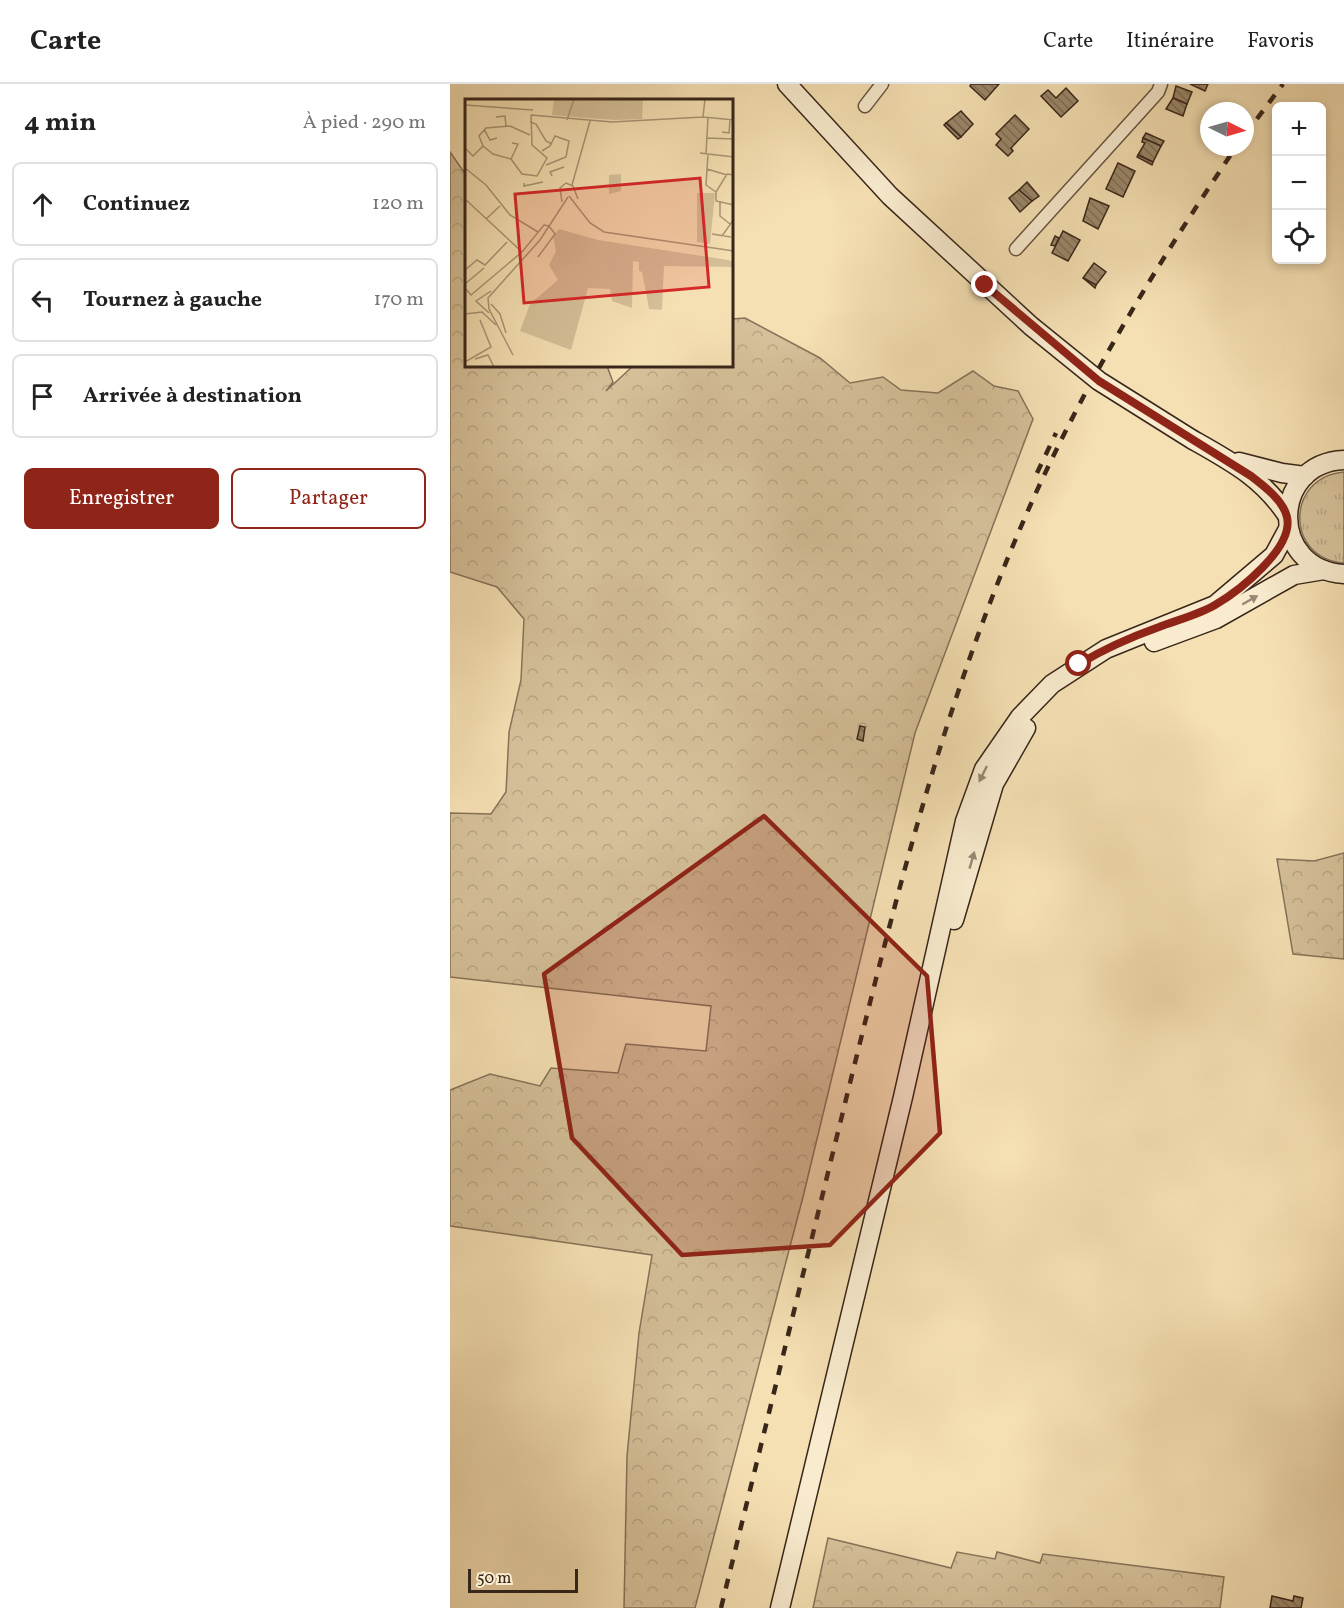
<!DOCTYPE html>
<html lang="fr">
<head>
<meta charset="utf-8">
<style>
	:root { --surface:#fff; --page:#f2f2f2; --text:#222; --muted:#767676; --line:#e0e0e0; --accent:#8f2418 }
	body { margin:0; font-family:Vollkorn,serif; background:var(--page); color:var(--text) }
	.controls { position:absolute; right:18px; top:18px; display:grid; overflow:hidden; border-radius:9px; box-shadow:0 3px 9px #0003 }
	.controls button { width:54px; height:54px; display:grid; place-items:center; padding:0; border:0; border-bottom:2px solid var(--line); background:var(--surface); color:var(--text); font:30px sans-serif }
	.compass { position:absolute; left:750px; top:18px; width:54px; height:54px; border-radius:50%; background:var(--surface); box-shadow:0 3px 9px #0003; rotate:95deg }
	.scale { position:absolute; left:18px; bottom:15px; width:110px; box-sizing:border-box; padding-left:6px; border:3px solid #38261a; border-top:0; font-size:16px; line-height:21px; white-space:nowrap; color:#38261a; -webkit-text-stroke:4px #f8ebce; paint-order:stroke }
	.stop { position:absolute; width:18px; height:18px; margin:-14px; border:4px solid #8f2418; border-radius:50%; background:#fff }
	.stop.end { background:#8f2418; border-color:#fff; box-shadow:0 2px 6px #0008 }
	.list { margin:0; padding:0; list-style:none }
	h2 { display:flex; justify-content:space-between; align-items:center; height:78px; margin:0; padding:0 24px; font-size:26px }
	h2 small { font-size:20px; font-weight:400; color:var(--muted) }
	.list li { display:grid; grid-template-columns:39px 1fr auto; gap:18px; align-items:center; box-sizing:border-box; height:84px; margin:0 12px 12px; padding:0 12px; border:2px solid var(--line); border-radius:9px }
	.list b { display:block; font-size:22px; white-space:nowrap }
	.list em { font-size:20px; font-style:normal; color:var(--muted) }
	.actions { display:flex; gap:12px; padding:18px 24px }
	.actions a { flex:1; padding:14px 0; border:2px solid var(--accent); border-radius:9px; text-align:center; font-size:21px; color:var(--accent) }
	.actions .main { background:var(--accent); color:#fff }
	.icon { flex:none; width:33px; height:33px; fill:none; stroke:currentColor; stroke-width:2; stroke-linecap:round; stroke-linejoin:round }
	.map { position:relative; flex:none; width:894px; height:1524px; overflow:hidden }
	header { display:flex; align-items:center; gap:36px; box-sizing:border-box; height:84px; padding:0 30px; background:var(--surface); border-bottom:2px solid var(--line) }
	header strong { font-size:28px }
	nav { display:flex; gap:33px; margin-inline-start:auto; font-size:21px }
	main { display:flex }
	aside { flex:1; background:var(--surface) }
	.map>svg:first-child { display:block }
	.grass { fill:url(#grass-tufts); stroke:#86735a; stroke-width:1.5 }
	.forest { fill:url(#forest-crowns); stroke:#86735a; stroke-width:1.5 }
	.building { fill:url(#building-back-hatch); stroke:#38261a; stroke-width:1.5 }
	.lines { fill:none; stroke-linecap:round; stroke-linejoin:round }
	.minor-casing { stroke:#675440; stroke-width:15 }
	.secondary-casing { stroke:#38261a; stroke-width:21 }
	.minor { stroke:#f8ebce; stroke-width:12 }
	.secondary { stroke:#f8ebce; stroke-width:18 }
	.rail { stroke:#38261a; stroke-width:4.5; stroke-dasharray:10 10; stroke-linecap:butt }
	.secondary-bridge-casing { stroke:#38261a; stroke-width:21; stroke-linecap:butt }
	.secondary-bridge { stroke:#f8ebce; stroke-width:18 }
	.oneway { fill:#988874 }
	.route { stroke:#8f2418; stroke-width:8 }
	.marked { fill:#8f2418; fill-opacity:0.2; stroke:#8f2418; stroke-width:4.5; stroke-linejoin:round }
	.inset-road { fill:none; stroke:#a99676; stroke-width:1.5 }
	.view { fill:#d62828; fill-opacity:0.15; stroke:#d62828; stroke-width:3 }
	.inset-edge { fill:none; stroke:#38261a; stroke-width:3 }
</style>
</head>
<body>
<header>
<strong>Carte</strong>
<nav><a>Carte</a><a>Itinéraire</a><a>Favoris</a></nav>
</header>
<main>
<aside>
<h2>4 min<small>À pied · 290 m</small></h2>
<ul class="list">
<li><svg class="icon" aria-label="ahead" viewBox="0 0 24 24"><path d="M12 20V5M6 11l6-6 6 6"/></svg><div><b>Continuez</b></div><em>120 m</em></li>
<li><svg class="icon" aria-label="left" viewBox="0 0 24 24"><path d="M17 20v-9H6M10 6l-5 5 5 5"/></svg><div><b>Tournez à gauche</b></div><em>170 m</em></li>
<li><svg class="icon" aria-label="arrive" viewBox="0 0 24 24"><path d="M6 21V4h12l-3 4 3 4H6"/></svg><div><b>Arrivée à destination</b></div></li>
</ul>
<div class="actions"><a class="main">Enregistrer</a><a>Partager</a></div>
</aside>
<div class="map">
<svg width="894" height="1524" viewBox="0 0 894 1524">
	<defs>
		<pattern id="grass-tufts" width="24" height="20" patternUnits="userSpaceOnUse" patternTransform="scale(1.5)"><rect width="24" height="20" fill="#d5c099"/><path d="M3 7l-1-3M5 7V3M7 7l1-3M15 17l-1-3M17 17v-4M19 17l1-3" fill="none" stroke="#b8a583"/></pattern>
		<pattern id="forest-crowns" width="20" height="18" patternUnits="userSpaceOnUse" patternTransform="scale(1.5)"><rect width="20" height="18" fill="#d5c099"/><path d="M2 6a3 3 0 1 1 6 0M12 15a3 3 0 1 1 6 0" fill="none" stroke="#b8a583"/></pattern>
		<pattern id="building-back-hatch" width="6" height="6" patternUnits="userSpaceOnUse" patternTransform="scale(1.5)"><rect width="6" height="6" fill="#9a876a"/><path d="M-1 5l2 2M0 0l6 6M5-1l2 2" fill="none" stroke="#7f6e56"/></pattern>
	</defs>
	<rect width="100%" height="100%" fill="#f5e0b3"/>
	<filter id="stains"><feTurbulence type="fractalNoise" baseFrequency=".00333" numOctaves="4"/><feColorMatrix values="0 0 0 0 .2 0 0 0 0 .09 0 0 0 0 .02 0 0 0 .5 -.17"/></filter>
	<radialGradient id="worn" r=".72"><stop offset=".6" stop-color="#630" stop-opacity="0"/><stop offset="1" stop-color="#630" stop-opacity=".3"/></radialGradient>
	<path class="grass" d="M 894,388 L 894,479 C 835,475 835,393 894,388 Z"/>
	<g class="forest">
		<polygon points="0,68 16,91 16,282 157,282 163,298 156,307 183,282 282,282 282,235 295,234 370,274 400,299 433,293 451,306 488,309 523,287 544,302 568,307 583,335 465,649 353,1113 245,1524 174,1524 177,1372 189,1249 202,1171 0,1142 0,1006 40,990 90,1002 101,984 168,989 176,960 256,967 261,922 0,893 0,729 41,730 56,708 59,648 71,596 74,535 47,503 0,488"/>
		<polygon points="894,769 894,875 843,870 827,775 864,777"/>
		<polygon points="378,1454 501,1484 507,1468 545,1475 547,1468 590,1479 593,1470 774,1493 770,1524 363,1524"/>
	</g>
	<g class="building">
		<polygon points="521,0 549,0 535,16 520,2"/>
		<polygon points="740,0 758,0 755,7"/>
		<polygon points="726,2 742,8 737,20 723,14"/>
		<polygon points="616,4 628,17 611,33 591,12 598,6 606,14"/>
		<polygon points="723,14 737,20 733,32 716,25"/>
		<polygon points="511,27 523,40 511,53 496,39"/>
		<polygon points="565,31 579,45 561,64 563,67 558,72 546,61 551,55 546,50"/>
		<polygon points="496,39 511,53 508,55 494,41"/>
		<polygon points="696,49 714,57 711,62 693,54"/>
		<polygon points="693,54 711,62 703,78 688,71 695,59 692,58"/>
		<polygon points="688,71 703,78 702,81 687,73"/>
		<polygon points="668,79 685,87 673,113 656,105"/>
		<polygon points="577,98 589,112 582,117 569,106"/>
		<polygon points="569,106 582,117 570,128 559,114"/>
		<polygon points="640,114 659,122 648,145 633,137"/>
		<polygon points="613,147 630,156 618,177 602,169"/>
		<polygon points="605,152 609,154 605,162 601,161"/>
		<polygon points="644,179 656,188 646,201 633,194"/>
		<polygon points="633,194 646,201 645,204"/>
		<polygon points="410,642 415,643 413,657 407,655"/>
		<polygon points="822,1512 843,1517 844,1512 853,1514 851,1524 820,1524"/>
	</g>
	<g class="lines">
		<defs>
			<g id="minor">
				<polyline points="415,22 432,0"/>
				<polyline points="566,165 708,8 711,0"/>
			</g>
			<g id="secondary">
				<polyline points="337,0 440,112 581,242"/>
				<path d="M 743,356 C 782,378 812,394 837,431"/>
				<path d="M 894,376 C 820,379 819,486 894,490"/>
				<polyline points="789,378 832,389 855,392"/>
				<polyline points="704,558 766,535 844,491 874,486"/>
				<polyline points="504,836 544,700 576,644"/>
				<polyline points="330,1524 453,1013 515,737 534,685 570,633 602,600 656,565 765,521 824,471 838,445"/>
			</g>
		</defs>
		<use href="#minor" class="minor-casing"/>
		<use href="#secondary" class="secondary-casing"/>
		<use href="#minor" class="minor"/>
		<use href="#secondary" class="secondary"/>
		<g class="rail">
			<polyline points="795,51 833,0"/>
			<polyline points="587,389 606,349"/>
			<path d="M 271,1524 C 314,1349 357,1174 400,999 C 446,813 492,628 567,452 C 625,314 703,186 786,63"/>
		</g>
		<defs>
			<polyline id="secondary-bridge" points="581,242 649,297 743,356"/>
		</defs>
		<use href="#secondary-bridge" class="secondary-bridge-casing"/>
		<use href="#secondary-bridge" class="secondary-bridge"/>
	</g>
	<defs><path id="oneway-solid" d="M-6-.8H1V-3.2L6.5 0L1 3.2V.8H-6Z" transform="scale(1.5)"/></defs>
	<g class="oneway">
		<use href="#oneway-solid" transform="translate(800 516) rotate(-30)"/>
		<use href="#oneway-solid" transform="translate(533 690) rotate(116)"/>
		<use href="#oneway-solid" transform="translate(522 776) rotate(-74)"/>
	</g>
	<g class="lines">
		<path class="route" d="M 535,201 L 649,297 L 801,392 C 814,402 833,416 837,433 C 844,464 789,507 765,521 C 748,531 727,536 709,543 C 681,553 654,565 629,580"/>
	</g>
	<path class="marked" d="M 314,732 L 477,892 L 490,1049 L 380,1161 L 232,1171 L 122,1054 L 94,890 Z"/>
	<g transform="translate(15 15)">
		<rect width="268" height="268" fill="#f5e0b3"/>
		<path d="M 128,0 L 178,0 L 177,20 L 150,21 L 139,7 L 126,6 ZM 156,75 L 156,92 L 144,95 L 144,76 ZM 232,94 L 250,94 L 245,145 L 232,143 ZM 94,130 L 133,141 L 263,161 L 268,163 L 268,168 L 199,167 L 197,211 L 184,210 L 177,173 L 174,172 L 174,163 L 168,162 L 167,209 L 147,202 L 145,190 L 123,189 L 106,251 L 55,232 L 65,205 L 93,181 L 84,166 L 91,152 L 88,137 Z" fill="#d5c099"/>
		<path d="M 89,0 L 128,0 L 127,6 L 149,7 L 150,21 L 87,16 Z" fill="#d5c099"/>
		<path class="inset-road" d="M 0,6 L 68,11M 66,16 L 147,23 L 238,18 L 269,21M 31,18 L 40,17 L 41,27M 238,18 L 240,0M 102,21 L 109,0M 65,23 L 71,25 L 81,42 L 87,45M 19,30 L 25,41 L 32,39M 257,33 L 264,34 L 265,21M 65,36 L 45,27 L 21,29 L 14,37 L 18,47 L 28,55 L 46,60 L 57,75 L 72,77 L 82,59 L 67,46 L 66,16M 242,39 L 269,40M 0,49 L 8,57 L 18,47M 77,52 L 85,47 L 90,37 L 104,42 L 101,58 L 81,66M 235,54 L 269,58M 241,55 L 243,19M 243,55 L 241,86 L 251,93M 46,60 L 53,45 L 47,44M 0,69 L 21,86 L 45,116 L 73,133M 242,70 L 262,76M 269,76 L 262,75 L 251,93 L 251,102 L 269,106M 87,77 L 85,73 L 99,68M 59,84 L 59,87 L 78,83M 107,86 L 125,22M 104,97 L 125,124 L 139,133 L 269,152M 0,100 L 57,153M 97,103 L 95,89 L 101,84 L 108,87 L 113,100M 255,103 L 255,117 L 265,125M 21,120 L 35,107M 247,135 L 266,138M 257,137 L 269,120M 0,171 L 12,161 L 20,166 L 42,143M 0,185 L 19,169M 0,189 L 6,196 L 57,153 L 79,126 L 84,127 L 90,135 L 73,158M 26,205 L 35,215 L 41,234M 24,214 L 11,202 L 26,192M 0,215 L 17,213 L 31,226M 48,256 L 24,210 L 23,199 L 75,141 L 103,98M 10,260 L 23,256 L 29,268M 0,263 L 26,248 L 15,221"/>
		<path class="view" d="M 235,79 L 244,188 L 59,204 L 50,95 Z"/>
		<rect width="268" height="268" class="inset-edge"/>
	</g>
	<rect width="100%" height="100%" filter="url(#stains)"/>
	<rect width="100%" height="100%" fill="url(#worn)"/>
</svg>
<div class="controls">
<button>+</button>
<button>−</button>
<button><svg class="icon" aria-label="locate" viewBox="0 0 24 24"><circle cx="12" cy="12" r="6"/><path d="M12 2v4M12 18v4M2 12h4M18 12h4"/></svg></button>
</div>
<svg class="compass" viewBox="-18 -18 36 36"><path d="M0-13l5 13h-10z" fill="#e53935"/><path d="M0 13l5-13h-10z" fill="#767676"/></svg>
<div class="scale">50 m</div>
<div class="stop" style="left:629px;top:580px"></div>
<div class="stop end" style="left:535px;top:201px"></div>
</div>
</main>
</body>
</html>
